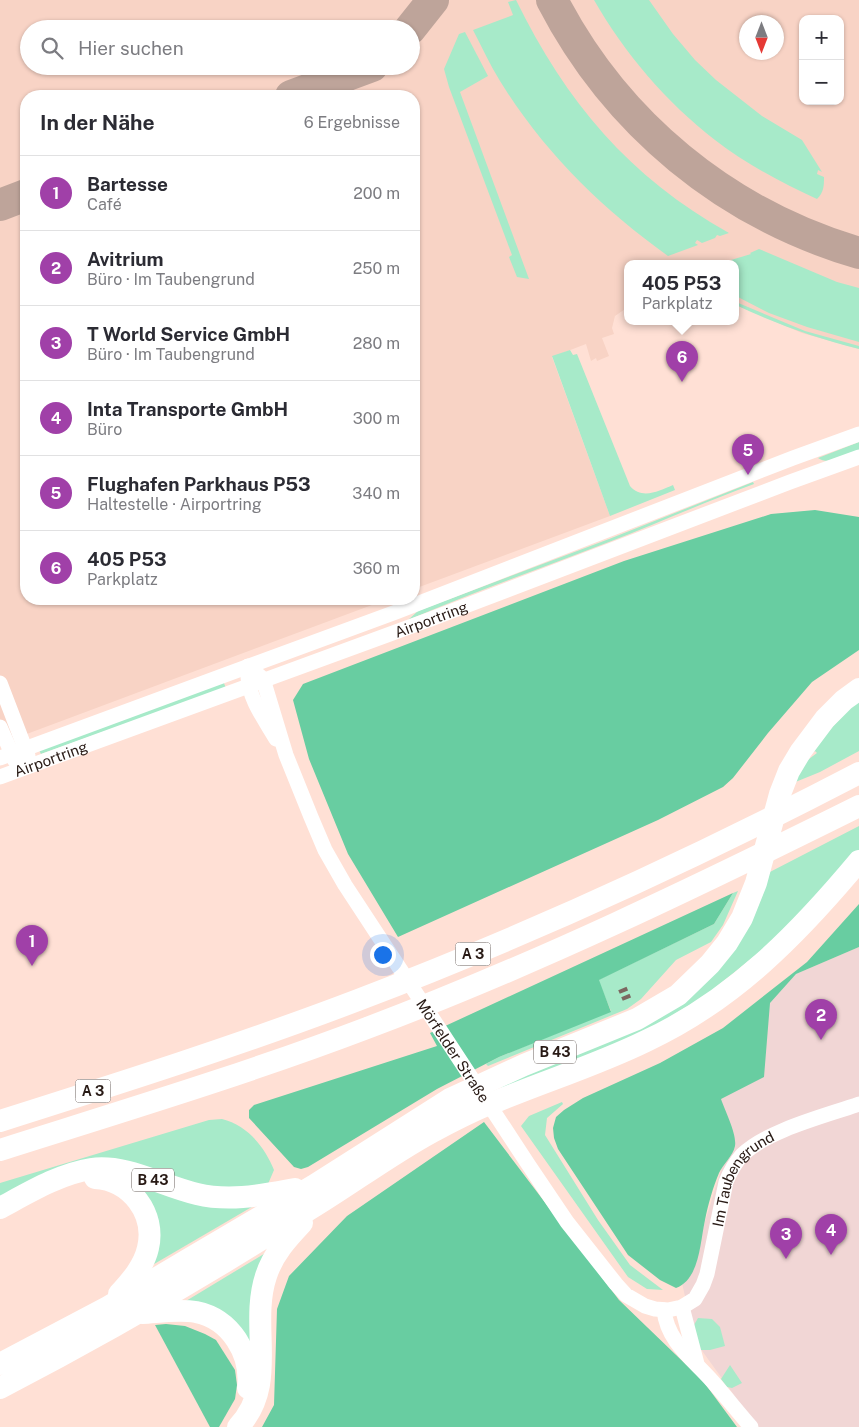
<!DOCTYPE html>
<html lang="de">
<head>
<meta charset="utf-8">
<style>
	:root { --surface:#fff; --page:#f7f7f7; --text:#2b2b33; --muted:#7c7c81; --line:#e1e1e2; --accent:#a040a8 }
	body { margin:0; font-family:"Public Sans",sans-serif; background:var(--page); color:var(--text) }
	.controls { position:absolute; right:15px; top:15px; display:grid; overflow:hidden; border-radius:10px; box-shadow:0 1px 4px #0004 }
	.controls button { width:45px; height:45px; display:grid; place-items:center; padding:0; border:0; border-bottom:1px solid var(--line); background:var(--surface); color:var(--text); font:25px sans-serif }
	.compass { position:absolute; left:739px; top:15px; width:45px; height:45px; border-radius:50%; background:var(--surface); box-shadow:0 1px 4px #0004; rotate:180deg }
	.you { position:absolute; left:382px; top:954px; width:18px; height:18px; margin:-12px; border:4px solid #fff; border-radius:50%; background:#1a73e8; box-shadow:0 0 0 8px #1a73e833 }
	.badge { display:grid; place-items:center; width:32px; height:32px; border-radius:50%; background:var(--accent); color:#fff; font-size:16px; font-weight:700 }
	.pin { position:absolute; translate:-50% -41px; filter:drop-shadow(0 1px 2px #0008) }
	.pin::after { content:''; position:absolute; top:26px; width:18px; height:15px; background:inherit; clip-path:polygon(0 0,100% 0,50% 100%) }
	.popup { position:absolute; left:624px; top:260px; width:115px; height:65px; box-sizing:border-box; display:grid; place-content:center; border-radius:10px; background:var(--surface); filter:drop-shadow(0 1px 4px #0005); font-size:16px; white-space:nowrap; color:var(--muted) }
	.popup b { font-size:19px; color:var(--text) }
	.popup::after { content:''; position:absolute; left:50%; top:100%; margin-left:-10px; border:10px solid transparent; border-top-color:var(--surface) }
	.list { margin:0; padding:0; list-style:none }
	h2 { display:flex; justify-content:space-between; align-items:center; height:65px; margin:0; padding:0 20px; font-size:21px }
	h2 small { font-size:16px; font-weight:400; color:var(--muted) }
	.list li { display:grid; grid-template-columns:32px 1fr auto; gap:15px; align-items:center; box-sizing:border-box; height:75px; padding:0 20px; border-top:1px solid var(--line) }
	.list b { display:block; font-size:19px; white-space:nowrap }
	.list p { margin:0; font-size:16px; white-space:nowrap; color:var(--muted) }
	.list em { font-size:16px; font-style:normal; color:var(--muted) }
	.icon { flex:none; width:28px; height:28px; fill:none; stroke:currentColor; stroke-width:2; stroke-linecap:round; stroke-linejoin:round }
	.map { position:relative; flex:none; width:859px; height:1427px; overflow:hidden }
	.search { position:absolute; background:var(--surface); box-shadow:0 1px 4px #0004; left:20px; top:20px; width:400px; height:55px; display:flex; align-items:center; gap:12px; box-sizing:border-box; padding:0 18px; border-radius:28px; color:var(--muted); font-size:19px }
	.panel { position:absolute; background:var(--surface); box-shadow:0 1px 4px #0004; left:20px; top:90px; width:400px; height:515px; border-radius:20px }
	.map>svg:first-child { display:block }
	.commercial { fill:#f1d6d5 }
	.built { fill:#f8d3c5; fill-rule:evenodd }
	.green { fill:#a7eac9 }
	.forest { fill:#68cda1 }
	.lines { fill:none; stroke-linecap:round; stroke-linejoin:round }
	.taxiway { stroke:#bea49a; stroke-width:32 }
	.minor { stroke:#fff; stroke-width:15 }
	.highway { stroke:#fff; stroke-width:22 }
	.rail { stroke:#7c6760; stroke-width:4; stroke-dasharray:9 9; stroke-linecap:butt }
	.labels { text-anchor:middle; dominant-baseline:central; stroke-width:4; stroke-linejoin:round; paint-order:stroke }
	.shield { fill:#fff; stroke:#685f5b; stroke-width:1 }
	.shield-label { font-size:14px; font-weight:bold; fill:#281a15 }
	.street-label { font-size:15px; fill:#281a15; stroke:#fff }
</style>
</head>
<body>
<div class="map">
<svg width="859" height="1427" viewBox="0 0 859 1427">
	<rect width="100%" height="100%" fill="#ffe0d5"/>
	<polygon class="commercial" points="859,947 859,1427 757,1427 695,1341 682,1283 694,1257 721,1170 696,1090 761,1009 796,974"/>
	<path class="built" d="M 0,0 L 859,0 L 859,349 L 802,333 L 736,305 L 736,263 L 628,263 L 628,307 L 615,316 L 612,328 L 614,334 L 602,338 L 609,356 L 597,361 L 596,358 L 591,361 L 586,344 L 552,357 L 610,516 L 414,589 L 414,96 L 26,96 L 26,599 L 388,599 L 0,744 ZM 803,19 L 840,19 L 840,101 L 803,101 ZM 746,22 L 776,22 L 776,52 L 746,52 ZM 29,29 L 411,29 L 411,66 L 29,66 Z"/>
	<g class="green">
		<path d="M 516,0 C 566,102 629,177 729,233 L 720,236 L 717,235 L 715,238 L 702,243 L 697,240 L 695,243 L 698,245 L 668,256 C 601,208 543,151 500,81 C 490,65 482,47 473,30 L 513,15 L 508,2 Z"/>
		<path d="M 594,0 L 649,0 L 673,34 L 695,60 L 716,80 L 762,116 L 802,140 L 822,172 L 818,170 L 817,174 L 824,177 C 824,186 824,192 817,199 C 782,183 746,164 715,140 C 666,102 625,54 594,0 Z"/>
		<polygon points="465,32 488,76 460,92 529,279 517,277 509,257 512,255 449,87 444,69 459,34"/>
		<polygon points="759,249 837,282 859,288 859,342 807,327 769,313 736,296 736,263 731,260 751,254 750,253"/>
		<path d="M 736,302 L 805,331 L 859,346 L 859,349 C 816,338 776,324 736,305 Z"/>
		<path d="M 570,350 L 573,355 L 577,354 L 630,486 C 642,500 659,491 673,485 L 675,490 L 610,516 L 552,356 Z"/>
		<path d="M 859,442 L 859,451 C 848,455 829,466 818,458 Z"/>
		<path d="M 753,482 L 754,484 C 705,502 658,523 609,542 C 542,568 474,592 408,620 L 418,611 L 609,539 Z"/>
		<polygon points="223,681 226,688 41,754 39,750"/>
		<polygon points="859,698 859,751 820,772 793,783 801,765 817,753 815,751 804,758"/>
		<polygon points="859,826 859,851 781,935 706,995 650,1029 503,1090 500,1085 678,1005 766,874"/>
		<polygon points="738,891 723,925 711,942 676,960 641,999 627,1009 488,1066 486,1064 499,1057 611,1011 598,980 714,924 733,893"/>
		<polygon points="562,1102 563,1104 547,1118 545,1135 598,1220 630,1265 663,1290 647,1289 628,1277 521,1126 529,1116"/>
		<path d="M 222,1119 C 247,1125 265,1147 274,1170 L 268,1184 L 221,1191 L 122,1163 L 0,1200 L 0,1183 L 209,1120 Z"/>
		<polygon points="128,1178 262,1201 149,1267"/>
		<polygon points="272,1249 252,1358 181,1304"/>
		<polygon points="698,1318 712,1319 720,1327 725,1346 710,1350 700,1350 694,1325"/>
		<polygon points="730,1365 742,1383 732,1388 727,1387 721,1379"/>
	</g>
	<g class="forest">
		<polygon points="815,510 859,517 859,650 812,682 768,733 733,778 723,787 658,820 398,937 348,854 309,759 293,700 303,684 624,561 771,514"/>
		<polygon points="733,893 714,924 599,980 611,1012 499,1057 437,1089 308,1167 301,1169 294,1167 249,1118 249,1110 254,1105 437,1046 430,1033"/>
		<path d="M 859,904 L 859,947 L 796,974 L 770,1003 L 764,1077 L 721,1099 C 725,1111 737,1134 735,1146 C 733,1156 723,1164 719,1173 C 713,1187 708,1205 705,1220 C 700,1242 700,1279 676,1288 L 660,1280 L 628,1255 L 558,1149 L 554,1138 L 553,1128 L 556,1117 L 564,1110 L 583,1098 L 660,1063 L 723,1028 L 807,962 Z"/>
		<polygon points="484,1122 619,1300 703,1381 737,1427 262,1427 274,1405 277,1309 289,1276 347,1216"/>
		<polygon points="166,1324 185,1326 205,1334 216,1340 235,1370 237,1385 235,1399 219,1427 210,1427 155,1325"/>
	</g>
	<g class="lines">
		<g class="taxiway">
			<path d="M 552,0 C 616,124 726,214 859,253"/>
			<polyline points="410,29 433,0"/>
			<polyline points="291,96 372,66"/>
			<polyline points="0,205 26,195"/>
		</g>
		<g class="minor">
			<path id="s1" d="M 248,666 L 263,679 L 286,755 L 311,817 L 325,850 L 345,885 L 528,1164 L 567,1222 L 616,1284 L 626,1295 L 645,1306 L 655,1309 L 668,1310 L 682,1307 L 695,1299 L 703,1285 L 707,1274 L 726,1182 C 730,1172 735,1163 742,1155 C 768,1130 825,1116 859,1104"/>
			<path d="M 248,677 C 249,699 265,720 276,739"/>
			<polyline points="0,683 28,756"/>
			<polyline points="0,727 15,761"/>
			<polyline points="0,758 396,612 793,458 859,434"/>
			<path id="s2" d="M 0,777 L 431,619 L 790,482 L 859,457"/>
			<polyline points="682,1307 697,1364"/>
			<path d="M 664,1310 C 667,1342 694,1360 713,1382 C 726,1397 738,1412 751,1427"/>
		</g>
		<g class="highway">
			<path d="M 0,1121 C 120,1083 240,1045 358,1000 C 529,935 696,858 859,773"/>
			<path d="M 0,1150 C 123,1111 246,1074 367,1028 C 535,965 698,886 859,806"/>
			<path d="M 95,1178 C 131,1180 156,1214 148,1248 C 144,1266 131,1281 119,1294"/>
			<path d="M 0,1208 C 28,1193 59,1174 91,1169 C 127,1164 162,1186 197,1194 C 230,1202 262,1195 295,1189"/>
			<path d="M 142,1313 C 160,1312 179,1309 196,1312 C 231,1319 252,1354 248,1388"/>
			<polyline points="0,1364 108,1307 189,1259 313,1186 450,1099 524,1065 637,1019 678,995 710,964 727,943 742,918 756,883 780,794 789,771 801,751 825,719 844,700 859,689"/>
			<path d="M 0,1388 C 104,1334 206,1275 305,1212 C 347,1187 388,1156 430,1133 C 451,1122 473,1110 495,1102 C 545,1081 597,1065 646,1041 C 734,1000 798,934 859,861"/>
			<path d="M 238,1427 C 279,1384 249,1327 266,1276 C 273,1254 287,1239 302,1223"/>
		</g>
		<g class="rail">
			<polyline points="619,992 631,987"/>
			<polyline points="622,999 634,994"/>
		</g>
	</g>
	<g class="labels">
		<g class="shield">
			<rect x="455.5" y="942.5" width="35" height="23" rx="4"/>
			<rect x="534" y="1040.5" width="42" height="23" rx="4"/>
			<rect x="75.5" y="1079.5" width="35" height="23" rx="4"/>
			<rect x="132" y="1168.5" width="42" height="23" rx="4"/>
		</g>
		<g class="shield-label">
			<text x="473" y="954">A 3</text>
			<text x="555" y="1052">B 43</text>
			<text x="93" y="1091">A 3</text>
			<text x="153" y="1180">B 43</text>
		</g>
		<g class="street-label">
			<text stroke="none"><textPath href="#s2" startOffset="459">Airportring</textPath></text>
			<text stroke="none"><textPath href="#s2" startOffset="54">Airportring</textPath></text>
			<text stroke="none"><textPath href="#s1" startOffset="440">Mörfelder Straße</textPath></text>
			<text stroke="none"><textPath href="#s1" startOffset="948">Im Taubengrund</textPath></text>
		</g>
	</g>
</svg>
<div class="controls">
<button>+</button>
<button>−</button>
</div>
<svg class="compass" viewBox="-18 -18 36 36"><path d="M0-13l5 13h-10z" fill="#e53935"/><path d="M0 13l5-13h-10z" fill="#7c7c81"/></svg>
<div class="you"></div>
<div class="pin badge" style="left:32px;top:966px">1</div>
<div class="pin badge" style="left:821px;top:1040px">2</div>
<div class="pin badge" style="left:786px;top:1259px">3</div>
<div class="pin badge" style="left:831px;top:1255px">4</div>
<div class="pin badge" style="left:748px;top:475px">5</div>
<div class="pin badge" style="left:682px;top:382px">6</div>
<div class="popup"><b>405 P53</b>Parkplatz</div>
<div class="search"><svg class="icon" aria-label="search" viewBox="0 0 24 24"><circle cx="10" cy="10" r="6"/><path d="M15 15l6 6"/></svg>Hier suchen</div>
<section class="panel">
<h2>In der Nähe<small>6 Ergebnisse</small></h2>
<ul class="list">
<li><span class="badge">1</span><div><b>Bartesse</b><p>Café</p></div><em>200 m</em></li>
<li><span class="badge">2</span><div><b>Avitrium</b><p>Büro · Im Taubengrund</p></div><em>250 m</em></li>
<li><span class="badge">3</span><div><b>T World Service GmbH</b><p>Büro · Im Taubengrund</p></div><em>280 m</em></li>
<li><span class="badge">4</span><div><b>Inta Transporte GmbH</b><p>Büro</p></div><em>300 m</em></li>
<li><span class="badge">5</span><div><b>Flughafen Parkhaus P53</b><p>Haltestelle · Airportring</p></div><em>340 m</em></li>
<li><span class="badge">6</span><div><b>405 P53</b><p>Parkplatz</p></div><em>360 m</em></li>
</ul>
</section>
</div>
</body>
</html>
